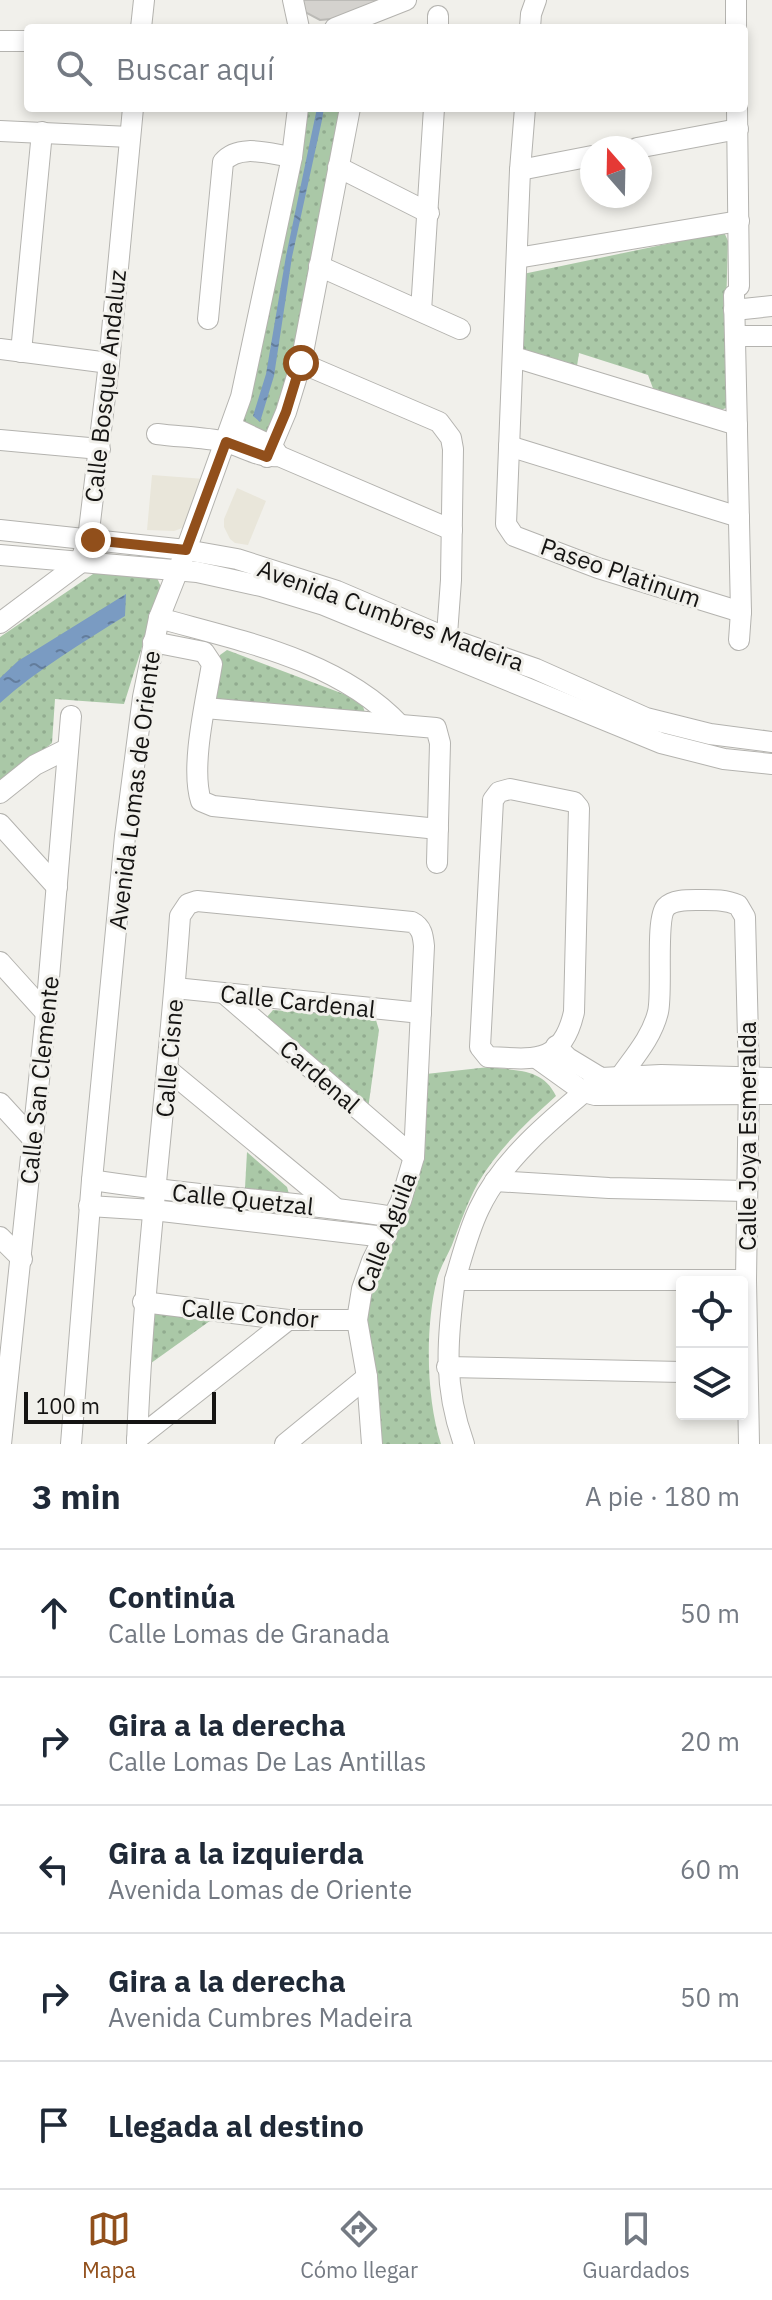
<!DOCTYPE html>
<html lang="es">
<head>
<meta charset="utf-8">
<style>
	:root { --surface:#fff; --page:#f6f6f7; --text:#1f2937; --muted:#747a83; --line:#e0e1e3; --accent:#914f1b }
	body { margin:0; font-family:"IBM Plex Sans",sans-serif; background:var(--page); color:var(--text) }
	.controls { position:absolute; right:24px; bottom:24px; display:grid; overflow:hidden; border-radius:8px; box-shadow:0 4px 12px #0003 }
	.controls button { width:72px; height:72px; display:grid; place-items:center; padding:0; border:0; border-bottom:2px solid var(--line); background:var(--surface); color:var(--text); font:40px sans-serif }
	.compass { position:absolute; left:580px; top:136px; width:72px; height:72px; border-radius:50%; background:var(--surface); box-shadow:0 4px 12px #0003; rotate:340deg }
	.scale { position:absolute; left:24px; bottom:20px; width:192px; box-sizing:border-box; padding-left:8px; border:4px solid #151413; border-top:0; font-size:22px; line-height:28px; white-space:nowrap; color:#151413; -webkit-text-stroke:6px #f1f0eb; paint-order:stroke }
	.stop { position:absolute; width:24px; height:24px; margin:-18px; border:6px solid #914f1b; border-radius:50%; background:#fff }
	.stop.end { background:#914f1b; border-color:#fff; box-shadow:0 2px 8px #0008 }
	.list { margin:0; padding:0; list-style:none }
	h2 { display:flex; justify-content:space-between; align-items:center; height:104px; margin:0; padding:0 32px; font-size:34px }
	h2 small { font-size:26px; font-weight:400; color:var(--muted) }
	.list li { display:grid; grid-template-columns:52px 1fr auto; gap:24px; align-items:center; box-sizing:border-box; height:128px; padding:0 32px; border-top:2px solid var(--line) }
	.list b { display:block; font-size:30px; white-space:nowrap }
	.list p { margin:0; font-size:26px; white-space:nowrap; color:var(--muted) }
	.list em { font-size:26px; font-style:normal; color:var(--muted) }
	.icon { flex:none; width:44px; height:44px; fill:none; stroke:currentColor; stroke-width:2; stroke-linecap:round; stroke-linejoin:round }
	.map { position:relative; flex:none; width:772px; height:1444px; overflow:hidden }
	.search { position:absolute; background:var(--surface); box-shadow:0 4px 12px #0003; left:24px; right:24px; top:24px; height:88px; display:flex; align-items:center; gap:20px; box-sizing:border-box; padding:0 28px; border-radius:8px; color:var(--muted); font-size:30px }
	.sheet { height:744px; background:var(--surface) }
	nav { display:flex; justify-content:space-around; align-items:center; box-sizing:border-box; height:112px; border-top:2px solid var(--line); background:var(--surface); font-size:22px; color:var(--muted) }
	nav a { display:grid; justify-items:center; gap:4px }
	nav .on { color:var(--accent) }
	.map>svg:first-child { display:block }
	.built { fill:#e9e6da }
	.green { fill:url(#green-dots) }
	.water { fill:url(#water-ripples) }
	.building { fill:#d4d2ce; stroke:#bcbbb7; stroke-width:2 }
	.lines { fill:none; stroke-linecap:round; stroke-linejoin:round }
	.minor-casing { stroke:#b4b3af; stroke-width:22 }
	.minor { stroke:#fff; stroke-width:20 }
	.route { stroke:#914f1b; stroke-width:10 }
	.labels { text-anchor:middle; dominant-baseline:central; stroke-width:6; stroke-linejoin:round; paint-order:stroke }
	.street-label { font-size:24px; fill:#151413; stroke:#f1f0eb }
</style>
</head>
<body>
<div class="map">
<svg width="772" height="1444" viewBox="0 0 772 1444">
	<defs>
		<pattern id="green-dots" width="8" height="8" patternUnits="userSpaceOnUse" patternTransform="scale(2)"><rect width="8" height="8" fill="#aac8a7"/><path d="M2 2h.1M6 6h.1" fill="none" stroke="#91ab8f" stroke-width="1.8" stroke-linecap="round"/></pattern>
		<pattern id="water-ripples" width="26" height="14" patternUnits="userSpaceOnUse" patternTransform="scale(2)"><rect width="26" height="14" fill="#7a9bc2"/><path d="M2 4q2-2 4 0t4 0M15 11q2-2 4 0t4 0" fill="none" stroke="#637d9c"/></pattern>
	</defs>
	<rect width="100%" height="100%" fill="#f1f0eb"/>
	<g class="built">
		<polygon points="152,475 205,479 188,526 174,531 147,530"/>
		<polygon points="237,488 266,501 248,545 235,543 230,539 224,527 224,519"/>
	</g>
	<g class="green">
		<polygon points="298,108 350,108 272,446 232,427"/>
		<polygon points="724,232 728,241 725,343 728,407 719,411 654,391 648,375 579,353 577,366 522,351 523,274"/>
		<polygon points="99,570 155,573 161,587 124,704 55,699 52,743 0,785 0,637"/>
		<polygon points="227,650 357,699 362,703 365,713 211,704 220,655"/>
		<polygon points="273,1010 375,1017 379,1030 368,1109 267,1017"/>
		<path d="M 489,1067 C 517,1071 543,1068 556,1096 C 528,1121 497,1150 478,1183 C 467,1203 460,1224 452,1245 C 447,1256 440,1268 437,1279 C 425,1327 426,1398 441,1444 L 382,1444 L 376,1389 L 364,1331 L 370,1275 L 388,1248 L 426,1074 Z"/>
		<polygon points="247,1152 287,1187 289,1194 245,1188"/>
		<polygon points="161,1310 214,1318 140,1371 151,1314"/>
	</g>
	<g class="water">
		<polygon points="317,108 324,108 322,120 292,257 274,376 260,422 253,416 266,374 286,256"/>
		<path d="M 126,594 L 125,616 C 82,643 38,669 0,703 L 0,678 L 18,661 Z"/>
	</g>
	<polygon class="building" points="301,0 382,0 342,18 320,20 301,10"/>
	<g class="lines">
		<defs>
			<g id="minor">
				<polyline points="293,0 299,28"/>
				<polyline points="736,0 736,28"/>
				<polyline points="141,28 144,0"/>
				<polyline points="335,28 406,0"/>
				<polyline points="438,28 438,16"/>
				<polyline points="530,28 531,14 536,0"/>
				<polyline points="0,41 28,41"/>
				<polyline points="525,108 520,170 506,524 514,536 598,568 741,612"/>
				<polyline points="737,108 739,286"/>
				<polyline points="0,131 130,137"/>
				<polyline points="637,148 738,129"/>
				<polyline points="338,167 429,213"/>
				<polyline points="520,170 592,156"/>
				<polyline points="517,258 739,221"/>
				<polyline points="319,266 460,329"/>
				<polyline points="734,295 741,612 739,640"/>
				<polyline points="734,310 772,306"/>
				<polyline points="421,311 434,108"/>
				<path d="M 208,319 L 223,162 C 239,143 270,154 292,157"/>
				<polyline points="735,336 772,336"/>
				<polyline points="0,349 109,363"/>
				<polyline points="21,352 42,132"/>
				<polyline points="514,357 737,425"/>
				<polyline points="301,363 439,422 451,438 453,449 451,580 446,648"/>
				<polyline points="232,427 272,446 279,456"/>
				<path d="M 157,434 C 179,437 204,437 225,442 C 245,447 258,458 279,456 L 452,530"/>
				<polyline points="0,440 100,449"/>
				<polyline points="509,446 739,517"/>
				<polyline points="267,457 286,412 301,363 350,108"/>
				<polyline points="0,530 186,550 237,559 337,591 447,638 536,669 646,718 710,734 772,742"/>
				<polyline points="0,555 197,572 261,586 324,605 661,743 724,759 772,764"/>
				<path d="M 159,618 C 241,641 339,660 400,725"/>
				<polyline points="0,623 80,563 88,539 109,363 133,108"/>
				<path d="M 153,642 L 204,652 L 212,664 C 206,701 190,767 201,801 L 213,806 L 438,829"/>
				<polyline points="205,708 436,728 440,743 437,863"/>
				<path d="M 510,789 L 574,802 L 579,808 L 574,1012 C 562,1066 532,1059 488,1057 L 480,1047 L 493,800 L 499,792 Z"/>
				<polyline points="0,793 35,765 67,749"/>
				<polyline points="0,824 57,887"/>
				<polyline points="0,962 46,1013"/>
				<polyline points="175,988 421,1013"/>
				<polyline points="226,995 414,1157"/>
				<polyline points="556,1046 568,1058 601,1078 661,1075 772,1078"/>
				<polyline points="538,1059 584,1092 595,1095 772,1094"/>
				<polyline points="167,1069 334,1207"/>
				<path d="M 620,1077 C 634,1057 652,1037 658,1012 C 663,991 655,919 666,907 C 673,900 686,900 696,900 C 711,900 724,899 738,905 L 745,917 L 749,1078 L 746,1280 L 749,1444"/>
				<polyline points="0,1103 33,1139"/>
				<path d="M 92,1180 C 192,1196 294,1201 394,1217"/>
				<polyline points="495,1181 609,1188 747,1191"/>
				<polyline points="89,1206 153,1210 385,1237"/>
				<polyline points="0,1237 22,1259"/>
				<path d="M 455,1280 C 462,1257 468,1232 479,1209 C 503,1157 558,1114 601,1078"/>
				<polyline points="143,1302 288,1320 357,1320"/>
				<polyline points="447,1367 682,1372"/>
				<polyline points="137,1439 288,1320"/>
				<polyline points="1,1444 46,1013 71,716"/>
				<polyline points="71,1444 92,1180 125,836 143,697 159,618 186,550 241,397 292,157 298,108"/>
				<path d="M 137,1444 C 143,1267 168,1092 180,916 L 188,904 L 197,901 L 412,922 C 422,927 423,936 424,946 L 414,1157 L 401,1201 L 372,1261 L 362,1289 L 357,1320 L 367,1377 L 372,1444"/>
				<polyline points="285,1444 367,1377"/>
				<path d="M 464,1444 C 443,1386 447,1340 455,1280 L 746,1280"/>
			</g>
		</defs>
		<use href="#minor" class="minor-casing"/>
		<use href="#minor" class="minor"/>
	</g>
	<g class="lines">
		<polyline class="route" points="93,540 186,550 226,442 267,457 286,412 301,363"/>
	</g>
	<g class="labels">
		<g class="street-label">
			<text transform="translate(105 386) rotate(-84)">Calle Bosque Andaluz</text>
			<text transform="translate(621 572) rotate(19)">Paseo Platinum</text>
			<text transform="translate(391 615) rotate(20)">Avenida Cumbres Madeira</text>
			<text transform="translate(134 790) rotate(-83)">Avenida Lomas de Oriente</text>
			<text transform="translate(298 1001) rotate(6)">Calle Cardenal</text>
			<text transform="translate(169 1058) rotate(-85)">Calle Cisne</text>
			<text transform="translate(320 1076) rotate(41)">Cardenal</text>
			<text transform="translate(39 1080) rotate(-84)">Calle San Clemente</text>
			<text transform="translate(747 1136) rotate(-90)">Calle Joya Esmeralda</text>
			<text transform="translate(243 1199) rotate(6)">Calle Quetzal</text>
			<text transform="translate(386 1232) rotate(-69)">Calle Aguila</text>
			<text transform="translate(250 1313) rotate(5)">Calle Condor</text>
		</g>
	</g>
</svg>
<div class="controls">
<button><svg class="icon" aria-label="locate" viewBox="0 0 24 24"><circle cx="12" cy="12" r="6"/><path d="M12 2v4M12 18v4M2 12h4M18 12h4"/></svg></button>
<button><svg class="icon" aria-label="layers" viewBox="0 0 24 24"><path d="M12 4l9 5-9 5-9-5zM3 14l9 5 9-5"/></svg></button>
</div>
<svg class="compass" viewBox="-18 -18 36 36"><path d="M0-13l5 13h-10z" fill="#e53935"/><path d="M0 13l5-13h-10z" fill="#747a83"/></svg>
<div class="scale">100 m</div>
<div class="stop" style="left:301px;top:363px"></div>
<div class="stop end" style="left:93px;top:540px"></div>
<div class="search"><svg class="icon" aria-label="search" viewBox="0 0 24 24"><circle cx="10" cy="10" r="6"/><path d="M15 15l6 6"/></svg>Buscar aquí</div>
</div>
<section class="sheet">
<h2>3 min<small>A pie · 180 m</small></h2>
<ul class="list">
<li><svg class="icon" aria-label="ahead" viewBox="0 0 24 24"><path d="M12 20V5M6 11l6-6 6 6"/></svg><div><b>Continúa</b><p>Calle Lomas de Granada</p></div><em>50 m</em></li>
<li><svg class="icon" aria-label="right" viewBox="0 0 24 24"><path d="M7 20v-9h11M14 6l5 5-5 5"/></svg><div><b>Gira a la derecha</b><p>Calle Lomas De Las Antillas</p></div><em>20 m</em></li>
<li><svg class="icon" aria-label="left" viewBox="0 0 24 24"><path d="M17 20v-9H6M10 6l-5 5 5 5"/></svg><div><b>Gira a la izquierda</b><p>Avenida Lomas de Oriente</p></div><em>60 m</em></li>
<li><svg class="icon" aria-label="right" viewBox="0 0 24 24"><path d="M7 20v-9h11M14 6l5 5-5 5"/></svg><div><b>Gira a la derecha</b><p>Avenida Cumbres Madeira</p></div><em>50 m</em></li>
<li><svg class="icon" aria-label="arrive" viewBox="0 0 24 24"><path d="M6 21V4h12l-3 4 3 4H6"/></svg><div><b>Llegada al destino</b></div></li>
</ul>
</section>
<nav>
<a class="on"><svg class="icon" aria-label="map" viewBox="0 0 24 24"><path d="M3 6l6-2 6 2 6-2v14l-6 2-6-2-6 2zM9 4v14M15 6v14"/></svg>Mapa</a>
<a><svg class="icon" aria-label="directions" viewBox="0 0 24 24"><path d="M12 3l9 9-9 9-9-9zM9 14v-3h6M13 9l2 2-2 2"/></svg>Cómo llegar</a>
<a><svg class="icon" aria-label="saved" viewBox="0 0 24 24"><path d="M7 4h10v16l-5-4-5 4z"/></svg>Guardados</a>
</nav>
</body>
</html>
